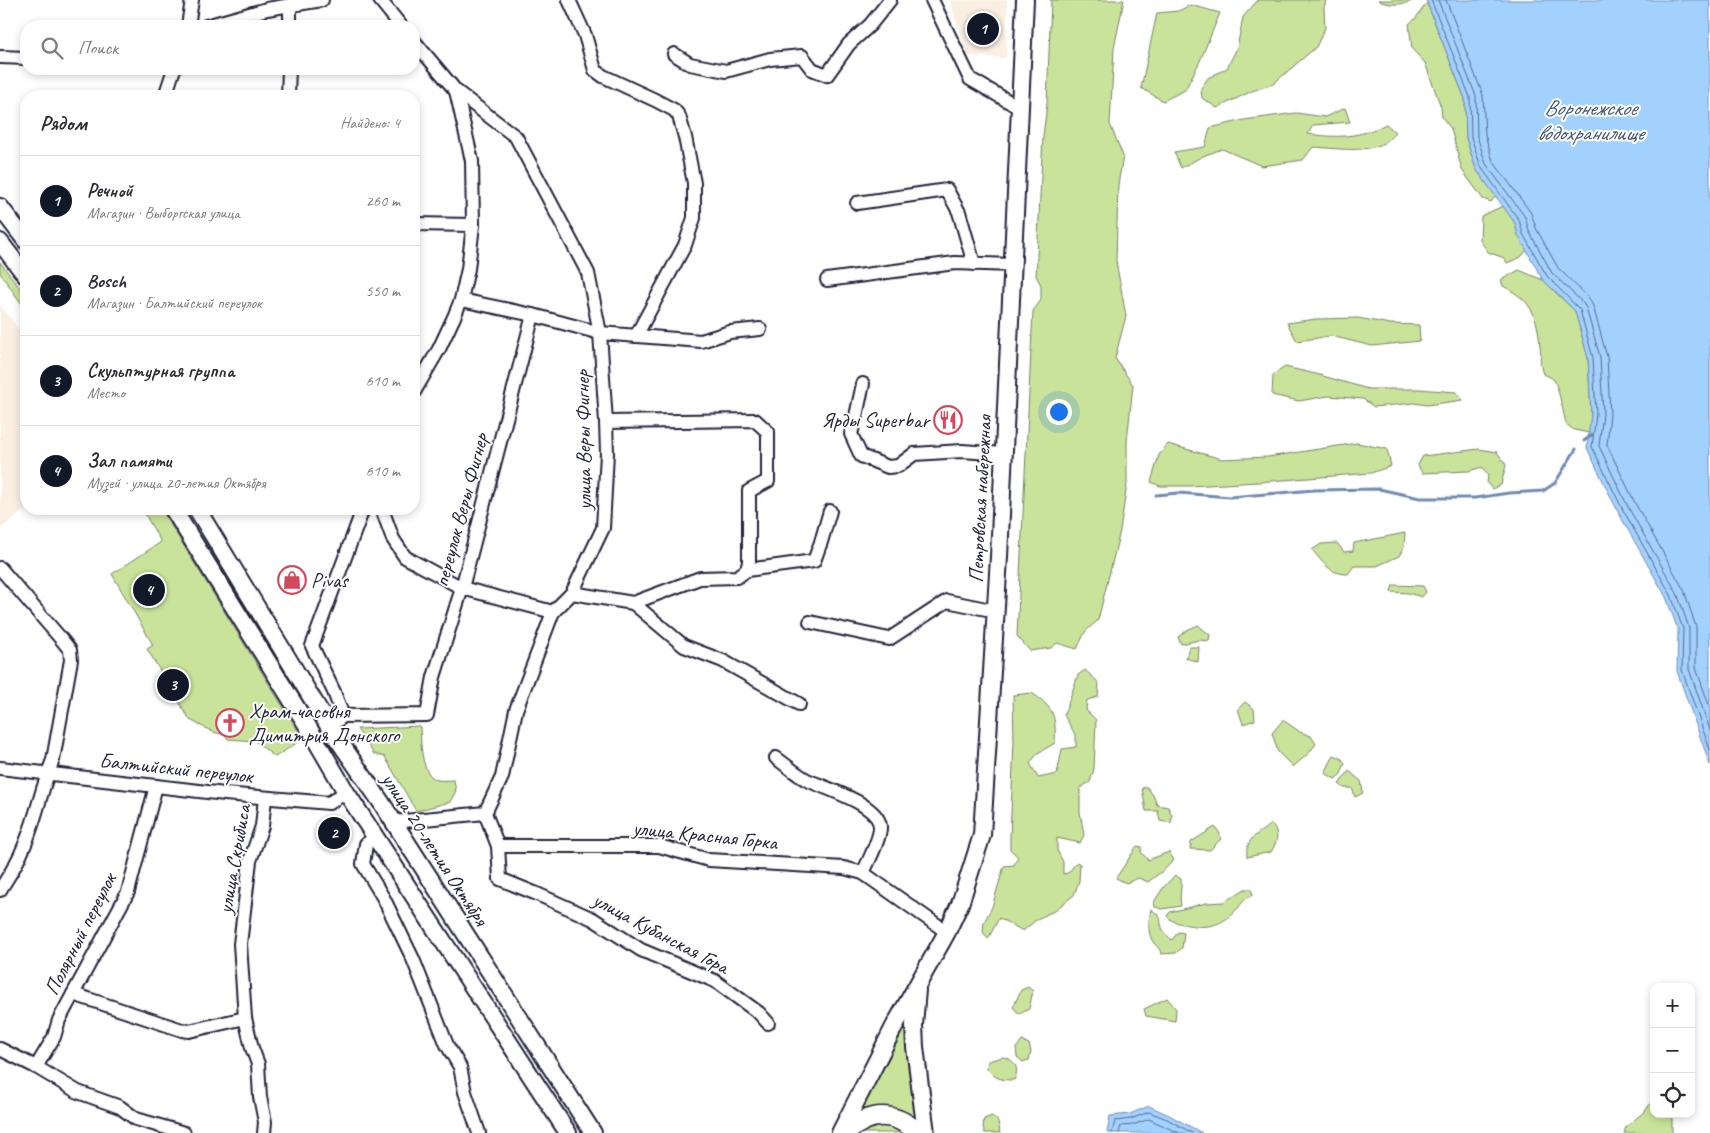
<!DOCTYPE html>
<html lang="ru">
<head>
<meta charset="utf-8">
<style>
	:root { --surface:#fff; --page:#f7f7f7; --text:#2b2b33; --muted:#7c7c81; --line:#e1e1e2; --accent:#111827 }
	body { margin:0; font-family:Caveat,sans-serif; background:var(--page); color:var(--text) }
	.controls { position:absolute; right:15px; bottom:15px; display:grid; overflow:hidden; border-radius:10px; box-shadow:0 2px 8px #0003 }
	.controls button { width:45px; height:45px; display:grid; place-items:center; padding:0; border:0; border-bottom:1px solid var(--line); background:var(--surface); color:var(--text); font:25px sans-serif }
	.you { position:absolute; left:1058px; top:411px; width:18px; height:18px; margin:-12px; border:4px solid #fff; border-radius:50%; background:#1a73e8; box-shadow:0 0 0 8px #1a73e833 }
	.badge { display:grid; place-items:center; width:32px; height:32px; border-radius:50%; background:var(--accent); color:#fff; font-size:16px; font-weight:700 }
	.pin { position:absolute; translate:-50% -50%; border:2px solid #fff; box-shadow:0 1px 5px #0006 }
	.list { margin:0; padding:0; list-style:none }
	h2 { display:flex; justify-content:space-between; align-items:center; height:65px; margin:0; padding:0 20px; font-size:21px }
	h2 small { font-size:16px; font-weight:400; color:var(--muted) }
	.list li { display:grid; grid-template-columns:32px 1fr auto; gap:15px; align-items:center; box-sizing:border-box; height:90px; padding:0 20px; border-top:1px solid var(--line) }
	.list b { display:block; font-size:19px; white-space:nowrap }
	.list p { margin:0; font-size:16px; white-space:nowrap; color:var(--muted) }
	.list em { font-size:16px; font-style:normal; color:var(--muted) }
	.icon { flex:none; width:28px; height:28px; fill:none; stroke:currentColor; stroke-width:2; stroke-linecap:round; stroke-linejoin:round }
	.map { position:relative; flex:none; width:1710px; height:1133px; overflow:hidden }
	.search { position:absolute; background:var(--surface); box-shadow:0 2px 8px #0003; left:20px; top:20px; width:400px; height:55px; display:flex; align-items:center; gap:12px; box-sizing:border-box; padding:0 18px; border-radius:20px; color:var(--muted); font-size:19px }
	.panel { position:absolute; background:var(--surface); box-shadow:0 2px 8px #0003; left:20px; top:90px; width:400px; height:425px; border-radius:20px }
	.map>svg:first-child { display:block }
	.built { fill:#faefe2 }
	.green { fill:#c9e39a; stroke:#76826a }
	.water { fill:#a3d1fe; stroke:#6f8bb0 }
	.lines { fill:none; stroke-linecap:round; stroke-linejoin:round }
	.shore { stroke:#566889; stroke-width:1 }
	.stream { stroke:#6f8bb0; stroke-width:3 }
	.minor-casing { stroke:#22223b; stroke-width:16 }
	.major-casing { stroke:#22223b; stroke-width:20 }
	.highway-casing { stroke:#22223b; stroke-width:22 }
	.minor { stroke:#fff; stroke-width:12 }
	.major { stroke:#fff; stroke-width:16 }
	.highway { stroke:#fff; stroke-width:19 }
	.labels { text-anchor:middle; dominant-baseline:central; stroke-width:4; stroke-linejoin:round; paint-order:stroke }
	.poi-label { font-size:21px; fill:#22223b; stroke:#fff; text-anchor:start }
	.street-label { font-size:21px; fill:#22223b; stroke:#fff }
	.water-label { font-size:22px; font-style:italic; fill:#495776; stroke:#fff }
</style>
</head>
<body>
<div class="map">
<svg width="1710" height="1133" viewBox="0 0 1710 1133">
	<rect width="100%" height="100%" fill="#fff"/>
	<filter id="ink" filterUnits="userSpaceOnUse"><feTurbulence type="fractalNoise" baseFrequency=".02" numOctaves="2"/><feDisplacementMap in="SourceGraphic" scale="10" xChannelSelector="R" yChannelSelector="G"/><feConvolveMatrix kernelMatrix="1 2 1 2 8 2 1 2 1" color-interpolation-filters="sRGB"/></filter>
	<g filter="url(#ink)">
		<g class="built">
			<polygon points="950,0 1007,0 1006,58 967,56"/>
			<polygon points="0,305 26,339 26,509 0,529"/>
		</g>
		<g class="green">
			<polygon points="1051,0 1124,0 1114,48 1110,124 1123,156 1118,185 1116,261 1126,316 1115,358 1133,385 1127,441 1127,484 1120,531 1098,620 1085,632 1077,649 1057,643 1051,648 1030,651 1017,636 1033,311 1041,300 1041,285 1036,276 1038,237 1043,136 1047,104"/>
			<polygon points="1258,0 1326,0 1324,8 1325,28 1316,47 1273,84 1252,91 1217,108 1202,98 1201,88 1208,78 1227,68 1237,48 1243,17"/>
			<path d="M 1378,0 L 1414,0 C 1406,5 1386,6 1378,0 Z"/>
			<polygon points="1427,3 1465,99 1466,138 1476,169 1496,196 1491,202 1483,199 1462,170 1451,129 1442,117 1441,107 1425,63 1412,49 1409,24 1415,19"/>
			<polygon points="1191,5 1220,13 1200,61 1185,90 1163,101 1141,88 1157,13 1178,11"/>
			<path d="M 1345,108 L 1350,122 L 1313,125 L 1308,134 C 1337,138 1359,138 1386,124 L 1395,132 C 1380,157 1338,148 1313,147 L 1303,160 L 1262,166 L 1222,149 L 1203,156 L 1181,168 L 1174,152 L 1205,147 L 1210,128 L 1244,120 L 1296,113 L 1325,117 Z"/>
			<polygon points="1503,206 1515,223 1518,235 1527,250 1521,257 1507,263 1504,258 1488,252 1480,240 1481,216"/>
			<polygon points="0,262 26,296 26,310 0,273"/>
			<path d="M 1519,270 L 1543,280 L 1575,311 L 1588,358 L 1591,414 L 1589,433 L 1574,430 L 1566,424 C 1565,418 1557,383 1554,380 C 1551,377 1546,375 1543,374 C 1538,360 1542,359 1540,346 C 1537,314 1532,301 1503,286 L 1501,280 Z"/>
			<polygon points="1358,318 1390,324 1419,325 1420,341 1372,346 1331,336 1297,341 1287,323 1316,319"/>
			<polygon points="1285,367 1316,374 1368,389 1419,389 1456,392 1463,400 1427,405 1414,403 1374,407 1363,399 1328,396 1299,401 1272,395 1273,375"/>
			<polygon points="1357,443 1387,449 1391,466 1371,473 1258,482 1190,486 1160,486 1151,482 1159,455 1168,444 1222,459 1268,457"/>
			<polygon points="1479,449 1497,452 1506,465 1501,485 1492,489 1487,483 1488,476 1482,467 1469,471 1422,473 1418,465 1423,456"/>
			<polygon points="142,509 161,509 303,739 275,757 255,741 228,739 225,735 213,732 190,720 147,649 153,645 112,574 161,542"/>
			<path d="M 1405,533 L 1404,547 L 1399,556 L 1377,566 L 1354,566 L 1348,574 C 1329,574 1324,563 1312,550 L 1321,544 L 1337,543 L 1344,552 L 1353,551 L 1354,543 Z"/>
			<polygon points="1393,585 1423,586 1426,592 1422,597 1408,593 1391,592"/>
			<polygon points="1198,625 1210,635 1209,641 1199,640 1181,644 1178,637 1187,630"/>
			<polygon points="1189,647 1199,647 1198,662 1186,658"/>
			<path d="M 1085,670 L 1099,683 L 1098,697 L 1087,700 L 1086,710 L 1096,720 L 1094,769 L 1090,782 L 1080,788 L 1080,812 L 1084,835 L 1080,843 L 1057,838 L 1057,850 L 1063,862 L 1063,874 L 1068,873 L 1077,862 L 1080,864 L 1079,881 L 1074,895 L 1054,911 L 1037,919 L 1023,931 L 999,918 L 988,939 L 983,932 L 984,922 L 992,907 L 1004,866 L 1014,865 L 1018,857 L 1010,849 L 1010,838 L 1014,741 L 1013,695 L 1032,693 C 1055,709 1056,716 1055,743 L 1038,753 L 1030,763 L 1038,778 L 1057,774 L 1062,749 L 1076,747 L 1076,736 L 1064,715 L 1078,675 Z"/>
			<polygon points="1245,702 1254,709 1255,720 1243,724 1238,709"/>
			<polygon points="1283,720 1300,732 1311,736 1316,744 1309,753 1293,767 1278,752 1272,733"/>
			<path d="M 420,726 C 421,740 420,776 438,780 C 443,781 449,780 454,780 L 456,791 L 450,802 L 416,811 L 385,757 L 374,754 L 357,729 Z"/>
			<polygon points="1334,755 1341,758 1345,763 1341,774 1335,779 1325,773"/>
			<polygon points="1349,771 1361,781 1363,793 1355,797 1352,788 1344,788 1339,784"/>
			<polygon points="1147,787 1153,795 1157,805 1168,807 1172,815 1171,823 1160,821 1158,811 1146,811 1142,788"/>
			<path d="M 1272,824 C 1280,834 1277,842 1271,852 L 1247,857 C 1245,838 1258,834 1272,824 Z"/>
			<polygon points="1215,827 1219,832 1221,839 1210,850 1190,849 1191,842"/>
			<polygon points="1137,846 1142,847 1141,852 1148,860 1169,852 1174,860 1165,869 1148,882 1139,878 1126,883 1116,878"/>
			<path d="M 1175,875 L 1181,879 C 1182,888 1179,896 1181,906 L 1162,909 L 1155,907 L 1154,902 L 1163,888 Z"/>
			<path d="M 1245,889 L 1251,889 L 1253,895 C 1245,898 1243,902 1238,908 C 1223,925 1210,929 1188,925 C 1179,923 1173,923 1167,916 L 1170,912 L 1206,903 L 1224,902 Z"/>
			<path d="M 1151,909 C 1165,919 1158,919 1163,930 C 1164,933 1169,937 1172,940 L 1178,932 L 1184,933 L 1182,948 L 1176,953 L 1161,954 C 1160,947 1155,946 1152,940 C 1147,931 1149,919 1151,909 Z"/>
			<polygon points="1028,987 1033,991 1029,1009 1019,1014 1013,1007 1021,990"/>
			<polygon points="1167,998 1176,1009 1175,1021 1146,1016 1144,1009"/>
			<path d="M 905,1027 L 916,1118 C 899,1106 881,1103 861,1111 Z"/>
			<polygon points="1022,1041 1029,1044 1031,1052 1029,1060 1023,1062 1017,1057 1016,1048"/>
			<path d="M 1003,1057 C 1015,1059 1020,1069 1014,1080 C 1001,1080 996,1079 987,1069 L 988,1061 Z"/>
			<polygon points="1654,1099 1654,1114 1672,1114 1672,1133 1624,1133 1626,1127 1645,1111"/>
			<polygon points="992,1116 998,1121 1000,1133 985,1133 983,1127 984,1119"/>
			<polygon points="881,1125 896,1128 905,1133 860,1133 872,1127"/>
		</g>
		<g class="water">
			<polygon points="1426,0 1710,0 1710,765 1677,671 1678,630 1666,597 1618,512 1587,448 1591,414 1588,358 1575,311 1543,280 1518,235 1515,223 1476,169 1466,138 1465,99"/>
			<polygon points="1149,1106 1169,1115 1202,1133 1107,1133 1110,1116 1130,1114"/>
		</g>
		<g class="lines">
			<g class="shore">
				<polyline points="1431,0 1470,97 1471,137 1481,167 1519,220 1523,234 1547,276 1580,310 1593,358 1596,414 1592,447 1623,510 1671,595 1683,629 1682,670 1710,750"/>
				<polyline points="1438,0 1476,96 1477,136 1486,164 1525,217 1529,231 1552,273 1583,303 1586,308 1600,357 1603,414 1599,446 1628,507 1677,593 1689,628 1689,669 1710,730"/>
				<polyline points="1446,0 1483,95 1485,135 1493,161 1531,213 1536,228 1558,268 1589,298 1593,306 1607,357 1610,414 1607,445 1635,503 1684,590 1696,627 1696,668 1710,708"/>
				<polyline points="1112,1133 1115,1121 1131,1119 1149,1112 1167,1119 1192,1133"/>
				<polyline points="1119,1133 1121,1126 1133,1125 1149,1119 1179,1133"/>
			</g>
			<g class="stream">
				<polyline points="1584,441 1592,435"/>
				<polyline points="1156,495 1179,493 1230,497 1314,490 1379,489 1420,498 1475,498 1509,493 1543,491 1555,483 1576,449"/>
			</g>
			<defs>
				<g id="minor">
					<polyline points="380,0 401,26"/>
					<polyline points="569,0 585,35 595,70 603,76 655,100 674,110 679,116 685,137 694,183 694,218 685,245 636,336"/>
					<polyline points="932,0 970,79 1020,108"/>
					<polyline points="188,26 192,0"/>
					<polyline points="206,26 267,9 322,0"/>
					<polyline points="290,26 290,5"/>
					<polyline points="414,41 456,91 516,137 588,273 600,333 606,422 607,453 603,528 572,593 553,612 516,710 502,777 485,813"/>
					<polyline points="674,54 690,64 726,71 770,59 802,56 812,69 827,75 849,44 870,25 890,0"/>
					<polyline points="0,57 26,58"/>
					<polyline points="165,96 174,69"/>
					<polyline points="288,96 289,69"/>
					<polyline points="857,203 947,190 959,212 974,264"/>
					<polyline points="414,224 473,225"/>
					<polyline points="827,280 955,263 1013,265"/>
					<polyline points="461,300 533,315 600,333 701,341 730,332 760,329"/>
					<polyline points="863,384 856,416 851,434 861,456 888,467 898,466 914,454 962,451 1004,454"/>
					<polyline points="414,392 439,349 454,317 461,300 468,269 473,225 472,161 456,91"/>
					<polyline points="606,422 755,420 768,432 768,481 749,491 749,562 747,570"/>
					<polyline points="382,509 393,539 405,557 462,588 553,612"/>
					<path d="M 0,568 L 62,640 L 70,650 L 71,660 L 53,760 C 41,789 36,820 23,849 C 17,864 8,877 0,890"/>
					<polyline points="572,593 633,603 700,578 737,577 747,570 814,561 821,542 830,511"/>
					<polyline points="633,603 684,646 723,661 799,704"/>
					<polyline points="810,622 889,639 947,601 996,611"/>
					<polyline points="343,716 427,715 434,677 462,588 533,315"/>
					<polyline points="337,721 343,716 334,692 312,646 363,509"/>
					<path d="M 776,758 C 786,765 796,774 807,780 C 825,788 878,804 880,826 C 881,837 868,862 863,873"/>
					<polyline points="0,768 225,794 329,803 346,792"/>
					<polyline points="485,813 498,846 500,879 537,894 593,919 641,950 715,981 759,1013 768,1023"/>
					<polyline points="394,822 485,813"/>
					<polyline points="375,838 366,844 363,864 384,899 413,959 447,1045 460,1067 465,1092 479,1133"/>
					<polyline points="498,846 659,846 709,860 844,868 863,873 947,932"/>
					<polyline points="73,994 182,1030 189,1031 245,1018"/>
					<polyline points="0,1049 36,1067 78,1092 120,1107 136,1119 184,1133"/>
					<polyline points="36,1067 54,1037 59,1020 128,892 156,786"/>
					<polyline points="264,1133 265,1122 260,1097 258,1064 252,1048 245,1018 240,944 250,861 262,826 265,798"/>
				</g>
				<g id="major">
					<polyline points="0,207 26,241"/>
					<polyline points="0,242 26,276"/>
					<polyline points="173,509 307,725 346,792 568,1133"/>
					<polyline points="197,509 330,728 381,802 593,1133"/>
					<polyline points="917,990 914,1025 915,1047 926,1133"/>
					<polyline points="840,1133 895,1025 947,932 960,904 982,835 999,557 1025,0"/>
				</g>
				<path id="highway" d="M 846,1133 C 869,1111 895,1111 918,1133"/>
			</defs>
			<use href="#minor" class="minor-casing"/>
			<use href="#major" class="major-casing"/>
			<use href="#highway" class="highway-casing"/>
			<use href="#minor" class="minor"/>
			<use href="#major" class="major"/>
			<use href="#highway" class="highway"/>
		</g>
	</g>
	<defs>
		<symbol id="restaurant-ring" viewBox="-11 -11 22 22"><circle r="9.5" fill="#fff" stroke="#d1495b" stroke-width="1.5"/><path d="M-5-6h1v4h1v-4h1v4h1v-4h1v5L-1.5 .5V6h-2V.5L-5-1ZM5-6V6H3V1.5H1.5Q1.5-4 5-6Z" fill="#d1495b"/></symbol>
		<symbol id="shop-ring" viewBox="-11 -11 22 22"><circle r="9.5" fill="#fff" stroke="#d1495b" stroke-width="1.5"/><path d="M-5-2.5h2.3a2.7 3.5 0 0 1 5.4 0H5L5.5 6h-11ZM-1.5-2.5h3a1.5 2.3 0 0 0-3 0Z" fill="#d1495b"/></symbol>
		<symbol id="church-ring" viewBox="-11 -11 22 22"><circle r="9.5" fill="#fff" stroke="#d1495b" stroke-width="1.5"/><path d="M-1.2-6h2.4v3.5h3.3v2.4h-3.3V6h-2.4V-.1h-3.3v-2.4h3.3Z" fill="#d1495b"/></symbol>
	</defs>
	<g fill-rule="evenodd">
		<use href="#restaurant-ring" x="932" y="404" width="32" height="32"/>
		<use href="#shop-ring" x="276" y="564" width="32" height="32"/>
		<use href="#church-ring" x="214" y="707" width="32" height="32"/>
	</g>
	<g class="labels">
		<g class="poi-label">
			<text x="929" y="420" text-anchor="end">Ярды Superbar</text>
			<text x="311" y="580">Pivas</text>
			<text x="249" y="711">Храм-часовня<tspan x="249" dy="24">Димитрия Донского</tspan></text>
		</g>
		<g class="street-label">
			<text transform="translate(583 440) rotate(-91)">улица Веры Фигнер</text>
			<text transform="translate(980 499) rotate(-87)">Петровская набережная</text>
			<text transform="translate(461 510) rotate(-75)">переулок Веры Фигнер</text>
			<text transform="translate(176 768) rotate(6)">Балтийский переулок</text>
			<text transform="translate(705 835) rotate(6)">улица Красная Горка</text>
			<text transform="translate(435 849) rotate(57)">улица 20-летия Октября</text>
			<text transform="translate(234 859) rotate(-80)">улица Скрибиса</text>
			<text transform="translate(661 933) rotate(28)">улица Кубанская Гора</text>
			<text transform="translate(80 934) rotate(-63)">Полярный переулок</text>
		</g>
		<g class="water-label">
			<text x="1590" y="108">Воронежское<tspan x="1590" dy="25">водохранилище</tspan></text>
		</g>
	</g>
</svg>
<div class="controls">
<button>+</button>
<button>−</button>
<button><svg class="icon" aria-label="locate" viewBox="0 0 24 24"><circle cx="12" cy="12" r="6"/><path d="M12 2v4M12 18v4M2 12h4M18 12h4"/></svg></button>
</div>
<div class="you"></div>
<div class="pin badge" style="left:983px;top:29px">1</div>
<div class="pin badge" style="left:334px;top:833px">2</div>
<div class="pin badge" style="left:173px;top:685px">3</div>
<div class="pin badge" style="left:149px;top:590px">4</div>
<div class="search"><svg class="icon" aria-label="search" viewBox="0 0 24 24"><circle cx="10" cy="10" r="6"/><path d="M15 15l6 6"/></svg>Поиск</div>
<section class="panel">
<h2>Рядом<small>Найдено: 4</small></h2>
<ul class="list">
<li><span class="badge">1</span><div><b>Речной</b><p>Магазин · Выборгская улица</p></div><em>260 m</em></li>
<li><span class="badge">2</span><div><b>Bosch</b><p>Магазин · Балтийский переулок</p></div><em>550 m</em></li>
<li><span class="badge">3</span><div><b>Скульптурная группа</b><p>Место</p></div><em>610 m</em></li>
<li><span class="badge">4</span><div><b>Зал памяти</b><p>Музей · улица 20-летия Октября</p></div><em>610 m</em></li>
</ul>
</section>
</div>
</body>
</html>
